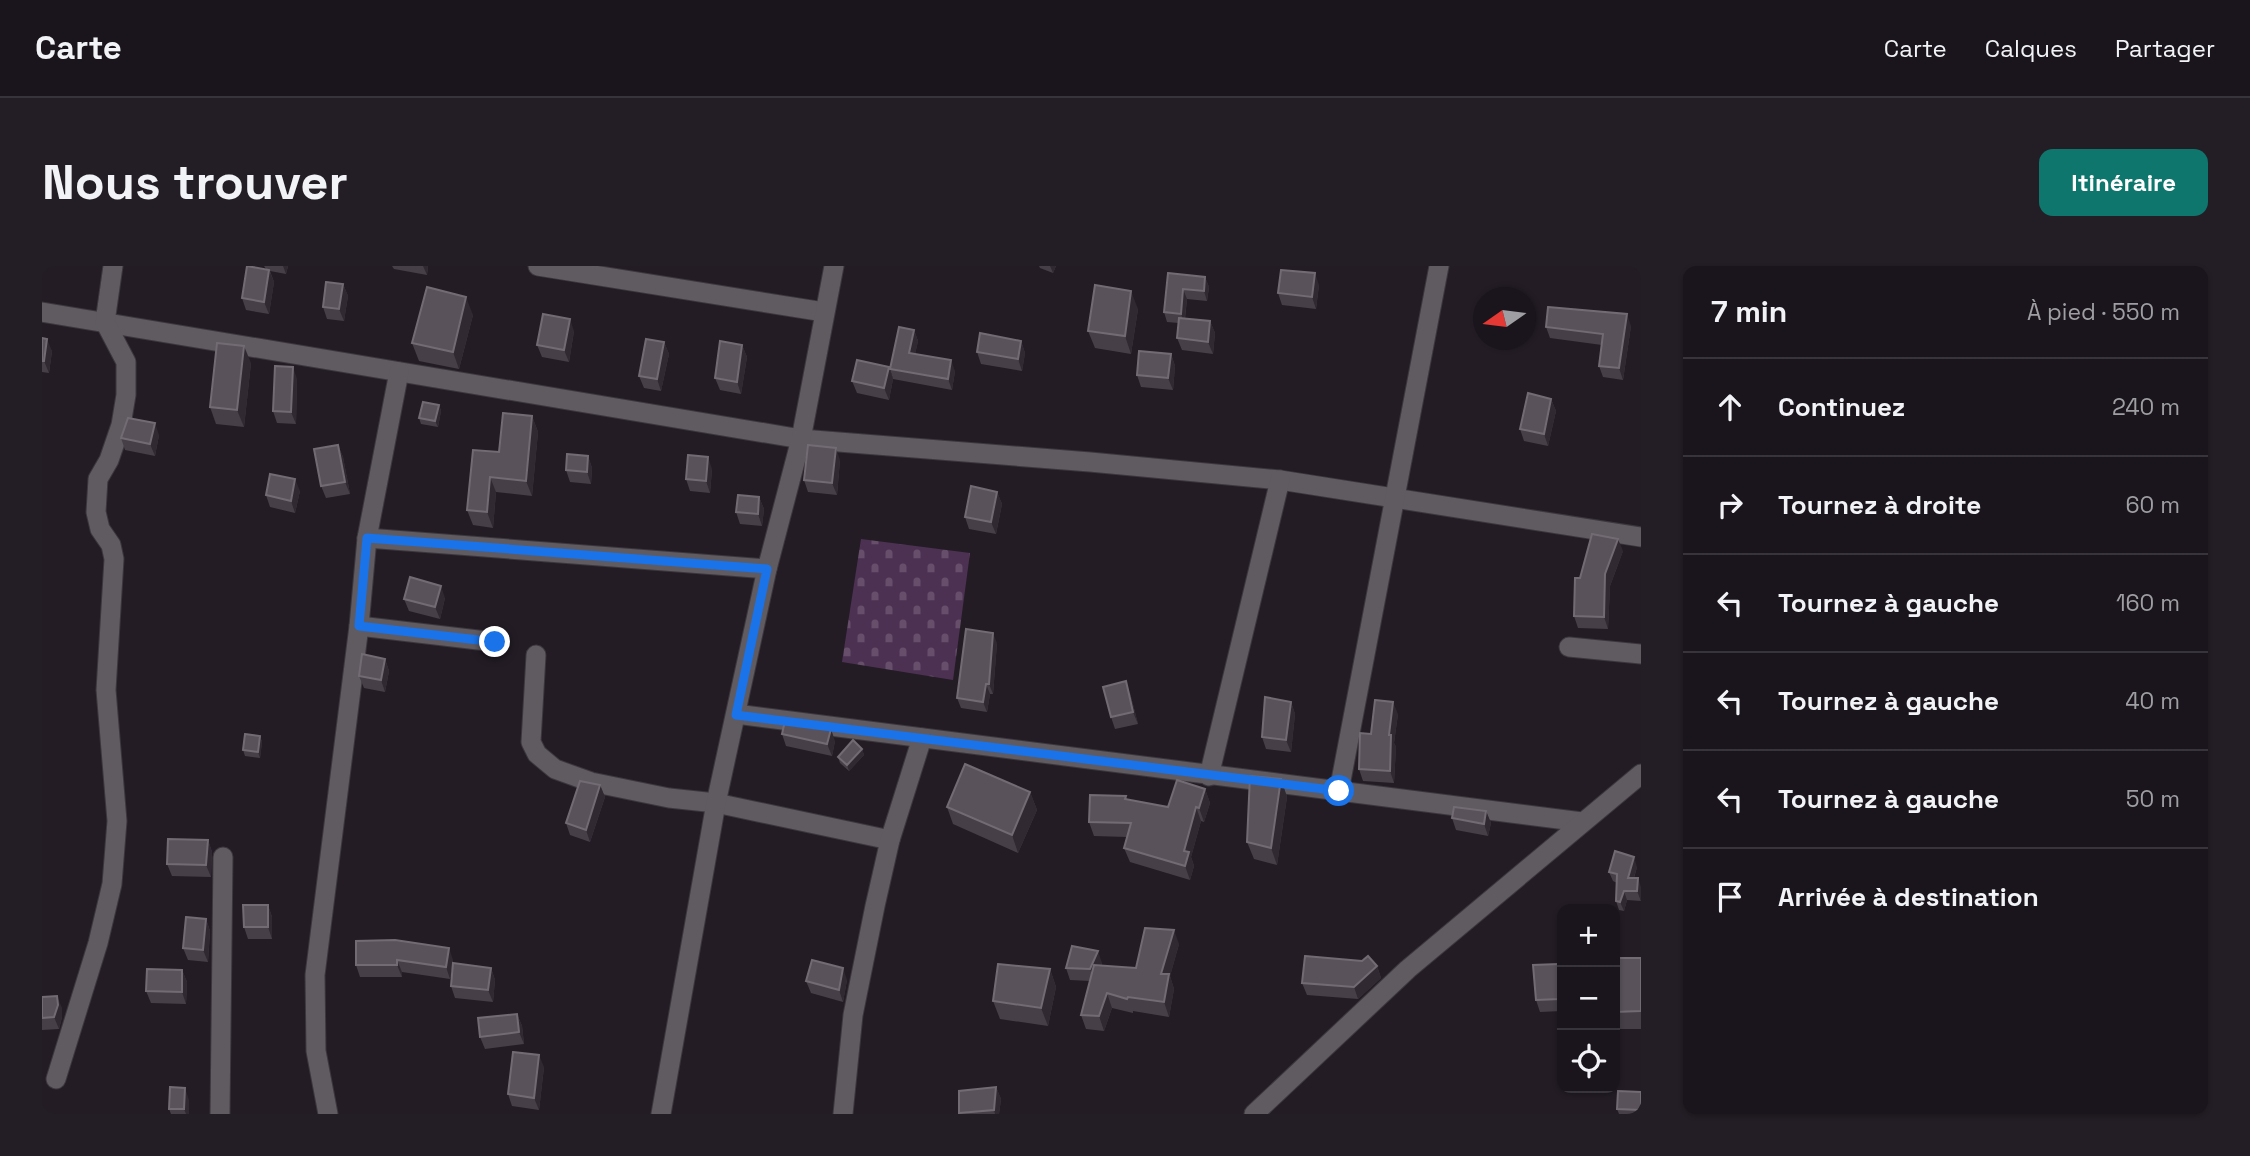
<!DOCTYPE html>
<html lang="fr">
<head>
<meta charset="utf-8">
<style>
	:root { --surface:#1a151c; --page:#231e25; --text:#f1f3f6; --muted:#9f9fa3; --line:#38343b; --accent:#0f766e }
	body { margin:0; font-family:"Space Grotesk",sans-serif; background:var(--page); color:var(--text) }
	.controls { position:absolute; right:21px; bottom:21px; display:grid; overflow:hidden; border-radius:14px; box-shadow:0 2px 5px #0004 }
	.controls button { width:63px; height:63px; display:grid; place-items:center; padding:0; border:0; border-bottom:2px solid var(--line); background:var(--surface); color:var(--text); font:35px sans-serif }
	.compass { position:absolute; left:1431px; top:21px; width:63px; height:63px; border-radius:50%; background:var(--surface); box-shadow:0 2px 5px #0004; rotate:256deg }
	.stop { position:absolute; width:21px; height:21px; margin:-16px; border:5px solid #1a73e8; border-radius:50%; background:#fff }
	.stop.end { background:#1a73e8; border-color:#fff; box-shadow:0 2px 7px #0008 }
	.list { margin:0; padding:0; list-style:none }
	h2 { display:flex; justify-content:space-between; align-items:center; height:91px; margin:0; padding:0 28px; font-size:30px }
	h2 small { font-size:23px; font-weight:400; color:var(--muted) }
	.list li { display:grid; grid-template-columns:46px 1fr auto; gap:21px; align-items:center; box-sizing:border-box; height:98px; padding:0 28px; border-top:2px solid var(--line) }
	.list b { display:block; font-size:26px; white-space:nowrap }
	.list em { font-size:23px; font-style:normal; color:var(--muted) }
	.icon { flex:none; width:38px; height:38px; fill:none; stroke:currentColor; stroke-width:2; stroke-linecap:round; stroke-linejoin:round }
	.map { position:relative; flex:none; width:1599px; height:848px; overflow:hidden; border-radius:14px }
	header { display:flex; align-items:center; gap:42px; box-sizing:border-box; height:98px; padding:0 35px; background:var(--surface); border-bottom:2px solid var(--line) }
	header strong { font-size:33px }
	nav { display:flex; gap:38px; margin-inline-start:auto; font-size:24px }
	.intro { display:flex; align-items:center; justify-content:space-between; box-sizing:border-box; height:168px; padding:0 42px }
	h1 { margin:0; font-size:49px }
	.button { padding:18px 32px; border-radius:14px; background:var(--accent); color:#fff; font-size:24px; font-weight:700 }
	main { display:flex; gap:42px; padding:0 42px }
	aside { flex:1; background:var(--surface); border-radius:14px; box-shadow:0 2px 5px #0004 }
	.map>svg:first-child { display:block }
	.cemetery { fill:url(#cemetery-stones) }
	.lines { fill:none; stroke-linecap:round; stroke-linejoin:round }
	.minor-casing { stroke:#3c363e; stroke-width:21 }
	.minor { stroke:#5f5b60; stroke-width:19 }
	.wall { fill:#463f48 }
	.shaded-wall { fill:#302932 }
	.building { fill:#59525b; stroke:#726b74; stroke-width:2 }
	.route { stroke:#1a73e8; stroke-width:9 }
</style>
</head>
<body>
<header>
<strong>Carte</strong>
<nav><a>Carte</a><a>Calques</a><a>Partager</a></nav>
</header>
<div class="intro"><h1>Nous trouver</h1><a class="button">Itinéraire</a></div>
<main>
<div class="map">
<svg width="1599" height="848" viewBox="0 0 1599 848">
	<defs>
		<pattern id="cemetery-stones" width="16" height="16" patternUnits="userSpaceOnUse" patternTransform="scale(1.75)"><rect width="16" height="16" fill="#4c3153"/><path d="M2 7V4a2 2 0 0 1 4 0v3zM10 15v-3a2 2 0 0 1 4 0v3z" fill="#674f6c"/></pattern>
	</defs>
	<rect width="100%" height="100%" fill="#231c25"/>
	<polygon class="cemetery" points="819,273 928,287 911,414 800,396"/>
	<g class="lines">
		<defs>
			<g id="minor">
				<polyline points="496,0 782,46"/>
				<polyline points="0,46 759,173 1048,196 1238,214 1599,271"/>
				<polyline points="325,272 725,303"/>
				<polyline points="317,360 453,376"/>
				<polyline points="1527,381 1599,388"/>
				<polyline points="494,389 489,476 495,488 513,503 549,516 627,532 674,537 848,574"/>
				<polyline points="694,448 1540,556"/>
				<polyline points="1167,510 1238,214"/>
				<polyline points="1297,525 1397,0"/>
				<polyline points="14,813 56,677 70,618 75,555 64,424 72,293 69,279 58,263 54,246 56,213 67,194 79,159 84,129 84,96 63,56 71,0"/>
				<polyline points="178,848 181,591"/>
				<polyline points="286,848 274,785 273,709 317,360 325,272 357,106"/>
				<polyline points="619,848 674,537 725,303 759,173 792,0"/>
				<polyline points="801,848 811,749 833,640 848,574 880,472"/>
				<polyline points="1212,848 1366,703 1599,508"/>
			</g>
		</defs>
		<use href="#minor" class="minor-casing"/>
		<use href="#minor" class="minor"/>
	</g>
	<g class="wall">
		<polygon points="222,0 246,0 244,8 228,5 232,16 227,48 204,44 200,32 224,3"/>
		<polygon points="350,0 386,0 385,9 352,3"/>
		<polygon points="997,0 1014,0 1011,7 998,2"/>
		<polygon points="1126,7 1163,11 1167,21 1165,35 1145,33 1143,53 1168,55 1173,67 1171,88 1140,84 1135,72 1137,57 1125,56 1122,46"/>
		<polygon points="301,18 306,30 302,55 285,53 281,41"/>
		<polygon points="1277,19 1274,43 1240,39 1236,27"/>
		<polygon points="1096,43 1089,88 1053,82 1046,65"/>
		<polygon points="431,49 417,103 377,95 370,77"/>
		<polygon points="1589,60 1581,114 1561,111 1557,100 1560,79 1508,72 1504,61"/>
		<polygon points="872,64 876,75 873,88 913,105 910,124 851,113 848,103"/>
		<polygon points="532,65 527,96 500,91 495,79"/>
		<polygon points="0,72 10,85 7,107 0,106"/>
		<polygon points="979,75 983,87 980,105 939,98 935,86"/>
		<polygon points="622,76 627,88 619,125 602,122 597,110"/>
		<polygon points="700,79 705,91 699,128 678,124 673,112"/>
		<polygon points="1129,88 1133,100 1131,124 1099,121 1095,109"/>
		<polygon points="209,97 202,161 174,158 168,141"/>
		<polygon points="847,101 851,113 847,134 815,127 810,115"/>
		<polygon points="255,113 254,158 235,157 231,145"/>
		<polygon points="1509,133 1514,145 1506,180 1482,175 1478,163"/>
		<polygon points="397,139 399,145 396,161 379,158 377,152"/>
		<polygon points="490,150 496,166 490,230 454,226 451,262 431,259 425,244 457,186"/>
		<polygon points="117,169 113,190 83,184 79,172"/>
		<polygon points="296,179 301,191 308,228 284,232 279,220"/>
		<polygon points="546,190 550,202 549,218 528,216 524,204"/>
		<polygon points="798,194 795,229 766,226 762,214"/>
		<polygon points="670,203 668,227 648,225 644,213"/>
		<polygon points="258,225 253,247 228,241 224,229"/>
		<polygon points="955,226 960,238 954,268 927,263 923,251"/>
		<polygon points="717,231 722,243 720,260 698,258 694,246"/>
		<polygon points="1581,285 1568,320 1566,363 1536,362 1532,350 1538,312"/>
		<polygon points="403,332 398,353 367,345 362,333"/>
		<polygon points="955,377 951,428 948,428 945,446 919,442 915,432"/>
		<polygon points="343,393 347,405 343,426 322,422 317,410"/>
		<polygon points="1088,427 1096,458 1073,463 1069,451"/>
		<polygon points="1249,436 1253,448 1249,486 1224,483 1220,471"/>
		<polygon points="1356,448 1352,477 1354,481 1352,517 1321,515 1317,503 1329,468"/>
		<polygon points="740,468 793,475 790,490 744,480"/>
		<polygon points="218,470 220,476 218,492 203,490 201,484"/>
		<polygon points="820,483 822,489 807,505 798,497 796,491"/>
		<polygon points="1239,513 1245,531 1235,599 1212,593 1205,576"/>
		<polygon points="558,519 563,531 548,576 528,569 524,557"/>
		<polygon points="1163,523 1168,537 1162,556 1159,555 1149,591 1152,600 1148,614 1088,596 1082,582 1085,571 1052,570 1047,556 1084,530 1085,534 1126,541"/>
		<polygon points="988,526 995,544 976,587 911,558 905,541"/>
		<polygon points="1444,545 1449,557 1446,570 1414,564 1410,552"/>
		<polygon points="166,574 170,586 169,611 130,610 125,598"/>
		<polygon points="1595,601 1592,612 1599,635 1585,634 1582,645 1577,644 1574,635 1575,617 1571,615 1567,606"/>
		<polygon points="226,639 230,651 230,673 206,673 202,661"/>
		<polygon points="164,653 168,665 166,696 146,694 141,682"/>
		<polygon points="314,675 411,694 408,713 360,706 360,711 318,711 314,699"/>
		<polygon points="1137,678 1128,710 1132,723 1127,751 1091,745 1091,747 1070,742 1062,765 1044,763 1039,749 1048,715 1028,714 1024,702 1060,697 1059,700 1094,702"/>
		<polygon points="1599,692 1599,763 1577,763 1573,751 1573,746"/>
		<polygon points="1335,700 1339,712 1316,733 1265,729 1260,717"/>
		<polygon points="449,702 453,714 451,736 413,732 409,720"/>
		<polygon points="1008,703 1014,721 1006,760 958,753 951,735"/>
		<polygon points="140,704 145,716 144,738 109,737 104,725"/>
		<polygon points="1520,710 1520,745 1498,746 1494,734"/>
		<polygon points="805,714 801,736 769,727 764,715"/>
		<polygon points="0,731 20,742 20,751 17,763 0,764"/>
		<polygon points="475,748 480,760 482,778 443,783 438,771"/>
		<polygon points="502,801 497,844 470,840 466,828"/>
		<polygon points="954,821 959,833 957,848 917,848 917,825"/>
		<polygon points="1599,826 1599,848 1577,848 1575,843"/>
		<polygon points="147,834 147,848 129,848 127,843"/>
	</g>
	<g class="shaded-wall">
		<polygon points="241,0 246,0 244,8"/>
		<polygon points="381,0 386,0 385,9"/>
		<polygon points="1008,0 1014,0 1011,7"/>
		<polygon points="227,4 232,16 227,48 222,36"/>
		<polygon points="1273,7 1277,19 1274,43 1270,31"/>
		<polygon points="1163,11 1167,21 1165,35 1162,25"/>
		<polygon points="301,18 306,30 302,55 297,43"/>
		<polygon points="1141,23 1145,33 1142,57 1139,48"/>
		<polygon points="1089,25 1096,43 1089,88 1083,70"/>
		<polygon points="424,31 431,49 417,103 411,86"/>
		<polygon points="1585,48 1589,60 1581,114 1577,102"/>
		<polygon points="528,53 532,65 527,96 522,84"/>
		<polygon points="1168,55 1173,67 1171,88 1166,76"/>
		<polygon points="872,64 876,75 871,98 867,87"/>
		<polygon points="5,73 10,85 7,107 2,95"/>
		<polygon points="979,75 983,87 980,105 976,93"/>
		<polygon points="622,76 627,88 619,125 615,113"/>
		<polygon points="700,79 705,91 699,128 695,116"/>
		<polygon points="202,80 209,97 202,161 195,144"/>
		<polygon points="1129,88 1133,100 1131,124 1126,112"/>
		<polygon points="909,94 913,105 910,124 906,113"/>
		<polygon points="251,101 255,113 254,158 249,146"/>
		<polygon points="847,101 851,113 847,134 842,122"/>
		<polygon points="1509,133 1514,145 1506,180 1502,168"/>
		<polygon points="397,139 399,145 396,161 393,155"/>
		<polygon points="490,150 496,166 490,230 484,215"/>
		<polygon points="113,157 117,169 113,190 108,178"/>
		<polygon points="296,179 301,191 308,228 303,216"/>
		<polygon points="794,182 798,194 795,229 790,217"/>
		<polygon points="546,190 550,202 549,218 545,206"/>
		<polygon points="666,191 670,203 668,227 664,215"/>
		<polygon points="448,211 454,226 451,262 445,246"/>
		<polygon points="253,213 258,225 253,247 249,235"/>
		<polygon points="955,226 960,238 954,268 949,256"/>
		<polygon points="717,231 722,243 720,260 716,248"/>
		<polygon points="1576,273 1581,285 1568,320 1566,363 1562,351 1563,308"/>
		<polygon points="399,320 403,332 398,353 393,341"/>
		<polygon points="951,367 955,377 951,428 947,418"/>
		<polygon points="343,393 347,405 343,426 339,414"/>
		<polygon points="1084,415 1088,427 1096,458 1091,446"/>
		<polygon points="944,418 948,428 945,446 941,436"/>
		<polygon points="1249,436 1253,448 1249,486 1244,474"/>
		<polygon points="1351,436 1356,448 1352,477 1354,481 1352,517 1348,505 1347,469"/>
		<polygon points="789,463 793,475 790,490 785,478"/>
		<polygon points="218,470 220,476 218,492 216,486"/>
		<polygon points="820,483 822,489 807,505 805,499"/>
		<polygon points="1239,513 1245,531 1235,599 1229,582"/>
		<polygon points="558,519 563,531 548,576 544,564"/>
		<polygon points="1163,523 1168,537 1162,556 1157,542"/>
		<polygon points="988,526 995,544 976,587 970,569"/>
		<polygon points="1154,541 1159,555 1149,591 1152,600 1148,614 1143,600 1142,585"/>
		<polygon points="1444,545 1449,557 1446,570 1442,558"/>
		<polygon points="166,574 170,586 169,611 164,599"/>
		<polygon points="1592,591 1595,601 1589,621 1586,612"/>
		<polygon points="1596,612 1599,621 1599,635 1595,625"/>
		<polygon points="1582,625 1585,634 1582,645 1578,636"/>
		<polygon points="226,639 230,651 230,673 226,661"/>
		<polygon points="164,653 168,665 166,696 161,684"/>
		<polygon points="1132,664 1137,678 1128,710 1132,723 1127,751 1122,736 1119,708"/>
		<polygon points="407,682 411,694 408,713 404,701"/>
		<polygon points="1056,685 1060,697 1052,715 1048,703"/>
		<polygon points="355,694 360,706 360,711 355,699"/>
		<polygon points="1516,698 1520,710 1520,740 1518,733"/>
		<polygon points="1335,700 1339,712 1316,733 1312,721"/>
		<polygon points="449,702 453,714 451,736 446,724"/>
		<polygon points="801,702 805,714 801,736 797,724"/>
		<polygon points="1008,703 1014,721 1006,760 999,742"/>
		<polygon points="140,704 145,716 144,738 140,726"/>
		<polygon points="1065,727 1070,742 1062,765 1057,750"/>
		<polygon points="15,730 20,742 20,751 17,763 12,751"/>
		<polygon points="475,748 480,760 482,778 477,766"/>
		<polygon points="497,789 502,801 497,844 492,832"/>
		<polygon points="954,821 959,833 957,848 953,848 952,844"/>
		<polygon points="143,822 147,834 147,848 144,848 142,843"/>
	</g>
	<g class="building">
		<polygon points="205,0 227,4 222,36 200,32"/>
		<polygon points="1239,4 1273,7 1270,31 1236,27"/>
		<polygon points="1126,7 1163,11 1162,25 1141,23 1139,48 1122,46"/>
		<polygon points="284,16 301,18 297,43 281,41"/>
		<polygon points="1053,19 1089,25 1083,70 1046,65"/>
		<polygon points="385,21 424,31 411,86 370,77"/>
		<polygon points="1506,41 1585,48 1577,102 1557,100 1561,68 1504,61"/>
		<polygon points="501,48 528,53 522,84 495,79"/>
		<polygon points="1137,52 1168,55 1166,76 1135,72"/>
		<polygon points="857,61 872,64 867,87 909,94 906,113 848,103"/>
		<polygon points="938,67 979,75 976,93 935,86"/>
		<polygon points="0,72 5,73 2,95 0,95"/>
		<polygon points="604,73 622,76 615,113 597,110"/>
		<polygon points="678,75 700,79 695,116 673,112"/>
		<polygon points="175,77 202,80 195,144 168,141"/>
		<polygon points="1097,85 1129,88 1126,112 1095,109"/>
		<polygon points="815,94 847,101 842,122 810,115"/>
		<polygon points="233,100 251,101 249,146 231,145"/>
		<polygon points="1486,127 1509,133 1502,168 1478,163"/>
		<polygon points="381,136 397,139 393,155 377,152"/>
		<polygon points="461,147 490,150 484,215 448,211 445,246 425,244 431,184 457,186"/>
		<polygon points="86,152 113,157 108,178 79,172"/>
		<polygon points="296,179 303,216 279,220 272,183"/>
		<polygon points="766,179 794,182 790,217 762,214"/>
		<polygon points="525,188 546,190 545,206 524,204"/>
		<polygon points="646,189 666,191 664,215 644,213"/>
		<polygon points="228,208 253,213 249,235 224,229"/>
		<polygon points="929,220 955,226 949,256 923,251"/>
		<polygon points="696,229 717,231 716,248 694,246"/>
		<polygon points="1550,268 1576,273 1563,308 1562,351 1532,350 1533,312 1538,312"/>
		<polygon points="368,311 399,320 393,341 362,333"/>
		<polygon points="924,363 951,367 947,418 944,418 941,436 915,432"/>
		<polygon points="320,388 343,393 339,414 317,410"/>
		<polygon points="1084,415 1091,446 1069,451 1061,421"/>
		<polygon points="1223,431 1249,436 1244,474 1220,471"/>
		<polygon points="1333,434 1351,436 1347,469 1349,469 1348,505 1317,503 1318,467 1329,468"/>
		<polygon points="743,455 789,463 785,478 740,468"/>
		<polygon points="203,468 218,470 216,486 201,484"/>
		<polygon points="811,474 820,483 805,499 796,491"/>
		<polygon points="923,498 988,526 970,569 905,541"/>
		<polygon points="1208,510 1239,513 1229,582 1205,576"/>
		<polygon points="1135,514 1163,523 1157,542 1154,541 1142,585 1147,586 1143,600 1082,582 1089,557 1047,556 1048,529 1084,530 1083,533 1126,541"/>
		<polygon points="538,515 558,519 544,564 524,557"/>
		<polygon points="1412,541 1444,545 1442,558 1410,552"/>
		<polygon points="126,573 166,574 164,599 125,598"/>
		<polygon points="1573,585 1592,591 1586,612 1596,612 1595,625 1582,625 1578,636 1574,635 1575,608 1567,606"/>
		<polygon points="201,639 226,639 226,661 202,661"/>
		<polygon points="144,651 164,653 161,684 141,682"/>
		<polygon points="1103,662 1132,664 1119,708 1127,708 1122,736 1086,731 1085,733 1065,727 1057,750 1039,749 1052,699 1094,702"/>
		<polygon points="353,674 407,682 404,701 355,694 355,699 314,699 314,675"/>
		<polygon points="1030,680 1056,685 1048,703 1024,702"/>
		<polygon points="1263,690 1320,695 1326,690 1335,700 1312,721 1260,717"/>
		<polygon points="1573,692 1599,692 1599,745 1573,746"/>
		<polygon points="770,694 801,702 797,724 764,715"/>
		<polygon points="411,697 449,702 446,724 409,720"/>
		<polygon points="956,698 1008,703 999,742 951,735"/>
		<polygon points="1516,698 1518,733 1494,734 1491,699"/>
		<polygon points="105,703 140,704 140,726 104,725"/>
		<polygon points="15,730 16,739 12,751 0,752 0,731"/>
		<polygon points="475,748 477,766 438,771 436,752"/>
		<polygon points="471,786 497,789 492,832 466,828"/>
		<polygon points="128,821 143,822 142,843 127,843"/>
		<polygon points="954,821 952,844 917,847 917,825"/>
		<polygon points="1576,825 1599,826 1599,844 1575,843"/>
	</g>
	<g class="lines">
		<polyline class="route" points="453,376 317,360 325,272 725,303 694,449 1297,525"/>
	</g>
</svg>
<div class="controls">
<button>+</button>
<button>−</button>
<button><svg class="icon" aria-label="locate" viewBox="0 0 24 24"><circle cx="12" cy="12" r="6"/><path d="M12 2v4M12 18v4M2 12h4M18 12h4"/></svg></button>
</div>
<svg class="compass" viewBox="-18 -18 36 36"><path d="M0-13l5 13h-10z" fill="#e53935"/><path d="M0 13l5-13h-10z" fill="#9f9fa3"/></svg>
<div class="stop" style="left:1297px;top:525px"></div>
<div class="stop end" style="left:453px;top:376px"></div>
</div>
<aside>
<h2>7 min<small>À pied · 550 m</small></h2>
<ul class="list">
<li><svg class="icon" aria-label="ahead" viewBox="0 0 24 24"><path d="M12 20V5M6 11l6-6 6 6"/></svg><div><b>Continuez</b></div><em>240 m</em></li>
<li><svg class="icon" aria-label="right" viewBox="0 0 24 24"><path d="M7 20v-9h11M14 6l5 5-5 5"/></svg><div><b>Tournez à droite</b></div><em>60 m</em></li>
<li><svg class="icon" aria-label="left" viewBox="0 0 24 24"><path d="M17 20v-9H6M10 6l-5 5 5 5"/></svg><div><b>Tournez à gauche</b></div><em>160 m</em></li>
<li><svg class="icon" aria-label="left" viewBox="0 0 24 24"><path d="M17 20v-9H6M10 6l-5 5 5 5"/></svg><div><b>Tournez à gauche</b></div><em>40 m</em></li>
<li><svg class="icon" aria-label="left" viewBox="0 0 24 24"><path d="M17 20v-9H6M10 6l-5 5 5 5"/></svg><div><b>Tournez à gauche</b></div><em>50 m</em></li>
<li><svg class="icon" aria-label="arrive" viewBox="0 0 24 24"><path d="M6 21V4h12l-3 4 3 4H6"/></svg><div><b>Arrivée à destination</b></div></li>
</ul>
</aside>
</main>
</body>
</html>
